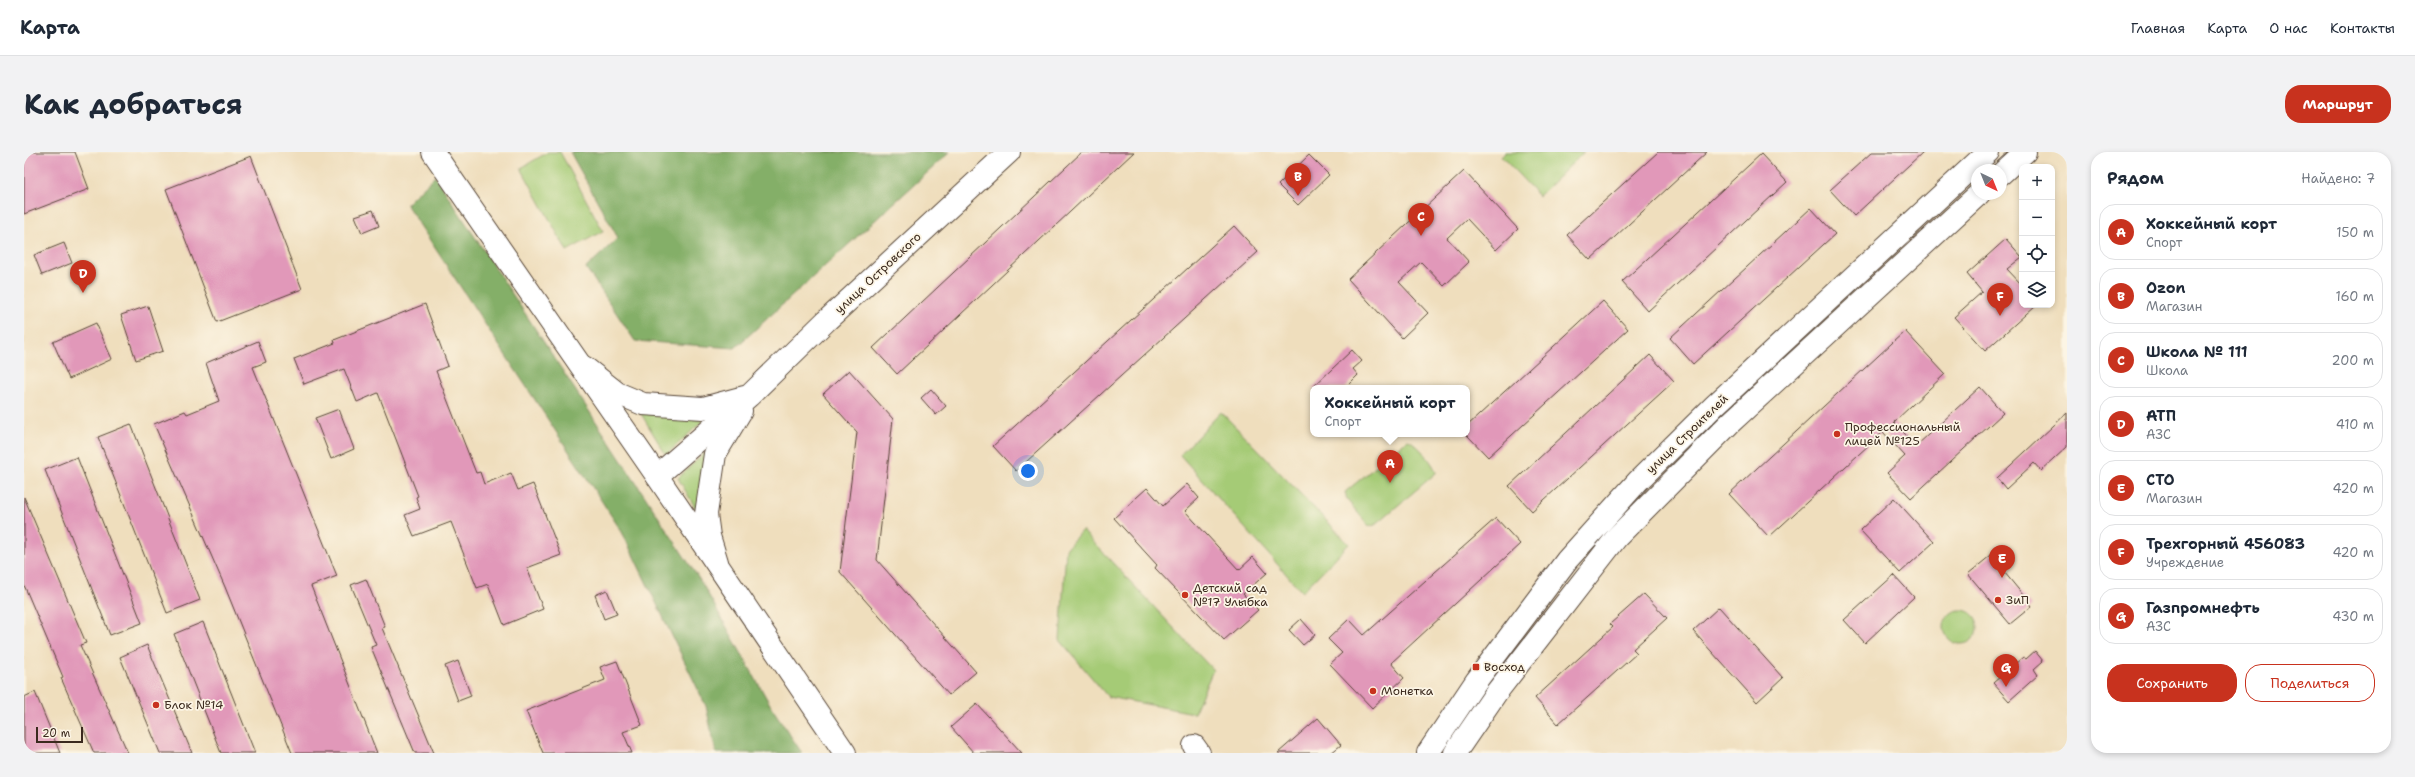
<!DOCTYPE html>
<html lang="ru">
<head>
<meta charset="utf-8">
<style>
	:root { --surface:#fff; --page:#f2f2f3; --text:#1f2937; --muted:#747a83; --line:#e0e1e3; --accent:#c8321e }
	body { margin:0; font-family:"Shantell Sans",sans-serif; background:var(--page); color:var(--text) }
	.controls { position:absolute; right:12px; top:12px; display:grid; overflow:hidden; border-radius:8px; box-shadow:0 2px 6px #0003 }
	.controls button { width:36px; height:36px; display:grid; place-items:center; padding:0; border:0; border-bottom:1px solid var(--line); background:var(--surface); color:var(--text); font:20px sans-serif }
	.compass { position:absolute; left:1947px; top:12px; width:36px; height:36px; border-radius:50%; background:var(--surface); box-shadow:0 2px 6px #0003; rotate:137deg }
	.scale { position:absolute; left:12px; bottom:10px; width:47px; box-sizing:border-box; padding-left:4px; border:2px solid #3b2a1e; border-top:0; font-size:11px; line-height:14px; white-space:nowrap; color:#3b2a1e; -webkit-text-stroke:3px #fcf5e5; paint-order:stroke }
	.you { position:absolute; left:1004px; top:319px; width:14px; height:14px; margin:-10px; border:3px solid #fff; border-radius:50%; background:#1a73e8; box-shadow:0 0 0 6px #1a73e833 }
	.badge { display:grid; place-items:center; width:26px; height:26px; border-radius:50%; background:var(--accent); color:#fff; font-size:13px; font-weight:700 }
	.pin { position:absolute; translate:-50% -33px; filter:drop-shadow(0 1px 2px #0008) }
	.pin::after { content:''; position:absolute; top:21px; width:14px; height:12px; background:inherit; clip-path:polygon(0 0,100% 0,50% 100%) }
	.popup { position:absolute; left:1286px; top:233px; width:160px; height:52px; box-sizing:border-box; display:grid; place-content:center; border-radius:8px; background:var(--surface); filter:drop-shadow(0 1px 3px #0005); font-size:13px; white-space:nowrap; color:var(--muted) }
	.popup b { font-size:15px; color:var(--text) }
	.popup::after { content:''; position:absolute; left:50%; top:100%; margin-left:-8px; border:8px solid transparent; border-top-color:var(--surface) }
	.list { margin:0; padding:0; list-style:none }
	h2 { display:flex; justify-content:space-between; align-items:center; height:52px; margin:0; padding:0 16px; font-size:17px }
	h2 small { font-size:13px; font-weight:400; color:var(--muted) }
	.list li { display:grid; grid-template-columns:26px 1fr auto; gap:12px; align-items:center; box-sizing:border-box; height:56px; margin:0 8px 8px; padding:0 8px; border:1px solid var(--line); border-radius:16px }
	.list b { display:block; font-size:15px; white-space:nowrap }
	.list p { margin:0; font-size:13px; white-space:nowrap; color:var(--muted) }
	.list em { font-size:13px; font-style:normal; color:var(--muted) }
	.actions { display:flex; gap:8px; padding:12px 16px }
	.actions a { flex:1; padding:9px 0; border:1px solid var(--accent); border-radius:16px; text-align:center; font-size:14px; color:var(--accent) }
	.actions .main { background:var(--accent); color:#fff }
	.icon { flex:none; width:22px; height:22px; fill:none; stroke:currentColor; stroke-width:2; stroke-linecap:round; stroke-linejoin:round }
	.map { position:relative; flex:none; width:2043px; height:601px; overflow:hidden; border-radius:16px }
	header { display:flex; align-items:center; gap:24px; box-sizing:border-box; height:56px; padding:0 20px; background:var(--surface); border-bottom:1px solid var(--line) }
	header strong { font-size:19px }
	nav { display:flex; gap:22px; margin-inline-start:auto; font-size:14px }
	.intro { display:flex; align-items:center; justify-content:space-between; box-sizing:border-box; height:96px; padding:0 24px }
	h1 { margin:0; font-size:28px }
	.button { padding:10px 18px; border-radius:16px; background:var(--accent); color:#fff; font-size:14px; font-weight:700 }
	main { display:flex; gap:24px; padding:0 24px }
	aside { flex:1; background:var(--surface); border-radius:16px; box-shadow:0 2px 6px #0003 }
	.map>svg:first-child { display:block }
	.green { fill:#a5cb76; stroke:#707a4a }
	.forest { fill:#84af67; stroke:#606c42 }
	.building { fill:#e198b9 }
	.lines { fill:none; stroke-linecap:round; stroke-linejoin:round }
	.minor-casing { stroke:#564536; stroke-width:24 }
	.major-casing { stroke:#564536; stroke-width:24 }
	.minor { stroke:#fff; stroke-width:22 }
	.major { stroke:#fff; stroke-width:22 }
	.poi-dot { fill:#c8321e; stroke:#fcf5e5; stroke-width:1.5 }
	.labels { text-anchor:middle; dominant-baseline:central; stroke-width:3.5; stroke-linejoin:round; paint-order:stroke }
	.street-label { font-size:12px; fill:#3b2a1e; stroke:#fcf5e5 }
	.poi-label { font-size:12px; fill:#3b2a1e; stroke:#fcf5e5; text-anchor:start }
</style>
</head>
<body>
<header>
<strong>Карта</strong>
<nav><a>Главная</a><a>Карта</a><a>О нас</a><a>Контакты</a></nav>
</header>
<div class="intro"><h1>Как добраться</h1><a class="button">Маршрут</a></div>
<main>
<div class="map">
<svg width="2043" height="601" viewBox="0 0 2043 601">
	<rect width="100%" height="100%" fill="#fcf5e5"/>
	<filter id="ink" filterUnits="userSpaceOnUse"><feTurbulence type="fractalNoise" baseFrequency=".025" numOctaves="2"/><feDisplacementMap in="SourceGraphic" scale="8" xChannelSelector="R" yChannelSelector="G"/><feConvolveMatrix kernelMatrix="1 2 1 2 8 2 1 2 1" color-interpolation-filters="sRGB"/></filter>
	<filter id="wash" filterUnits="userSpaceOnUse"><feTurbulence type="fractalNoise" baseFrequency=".012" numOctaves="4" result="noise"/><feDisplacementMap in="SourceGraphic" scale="16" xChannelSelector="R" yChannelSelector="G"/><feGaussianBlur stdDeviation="0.9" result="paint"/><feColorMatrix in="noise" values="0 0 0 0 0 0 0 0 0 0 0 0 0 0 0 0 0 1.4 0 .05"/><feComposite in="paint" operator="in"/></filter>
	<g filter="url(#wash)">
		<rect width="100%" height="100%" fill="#efdebd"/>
		<g class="green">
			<polygon points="524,0 536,0 579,79 543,99 497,16"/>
			<polygon points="1481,0 1560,0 1515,44 1477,4"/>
			<polygon points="616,260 683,265 642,303"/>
			<polygon points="1197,260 1325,392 1278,440 1156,303"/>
			<path d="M 1384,288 C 1391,289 1412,314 1412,321 L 1351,373 L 1345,374 L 1323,348 L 1321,340 Z"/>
			<polygon points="689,293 675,362 654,326"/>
			<polygon points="1058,378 1189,518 1170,561 1084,545 1036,488 1042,397"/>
			<circle cx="1937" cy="475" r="17"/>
		</g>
		<g class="forest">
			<polygon points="546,0 926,0 711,196 611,189 562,116 594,86"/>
			<polygon points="411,24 679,433 748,556 778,601 692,601 682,554 598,380 382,52"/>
		</g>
		<g id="blocks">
			<g class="building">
				<polygon points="0,0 51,0 65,37 0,62"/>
				<polygon points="1058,0 1110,0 873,222 849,196"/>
				<polygon points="1634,0 1683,0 1566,108 1543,83"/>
				<polygon points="1848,0 1899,0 1830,64 1806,38"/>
				<polygon points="1737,2 1763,30 1624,159 1598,130"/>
				<polygon points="1285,3 1305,23 1274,53 1254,33"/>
				<polygon points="227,4 278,137 193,170 142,37"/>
				<polygon points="1440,19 1494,77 1472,98 1443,67 1423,86 1445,110 1420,134 1397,110 1375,130 1404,161 1378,186 1324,127"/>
				<polygon points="1787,56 1811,82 1669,212 1646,186"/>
				<polygon points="349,58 355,74 338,81 331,64"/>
				<polygon points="1210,74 1234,100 992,319 969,294"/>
				<polygon points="1982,87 1998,105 1983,117 1998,133 1998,153 2012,153 1961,199 1930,165 1958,140 1943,122"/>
				<polygon points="40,91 48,111 18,123 10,103"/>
				<polygon points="1579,149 1604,177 1464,305 1443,283 1443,274"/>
				<polygon points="401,152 424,214 412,219 452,321 456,320 460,332 487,321 494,338 509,332 537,403 503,416 519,457 480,473 464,432 453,436 427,370 390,384 381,363 396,357 392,345 394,344 354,241 333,250 320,217 280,232 270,207 311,191 310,188"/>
				<polygon points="124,154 139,199 112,208 97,163"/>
				<polygon points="72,171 88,207 45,227 29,190"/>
				<polygon points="1881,179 1921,222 1870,270 1892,294 1956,235 1979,261 1887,346 1863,321 1881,304 1859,280 1745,385 1705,342"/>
				<polygon points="234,189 242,210 229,215 313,424 287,434 353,601 268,601 201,435 130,272 161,259 163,262 195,249 182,211"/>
				<polygon points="1328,198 1338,209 1329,217 1334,223 1321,236 1288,236"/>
				<polygon points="1626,203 1650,229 1508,359 1485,334"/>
				<polygon points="825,218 869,267 853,408 952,520 925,543 816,420 833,280 799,242"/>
				<polygon points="907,237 922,254 912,263 897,246"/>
				<polygon points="315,257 330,297 307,307 291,266"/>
				<polygon points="2043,261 2043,295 2017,319 2010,311 1982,337 1973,326"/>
				<polygon points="107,272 176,448 143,461 74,285"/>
				<polygon points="53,305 118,471 86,483 21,318"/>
				<polygon points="1163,332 1175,346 1161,359 1215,418 1229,405 1243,421 1219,442 1234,458 1200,488 1131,416 1133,413 1090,366 1123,336 1139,354"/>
				<polygon points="0,345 62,491 56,493 104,601 70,601 37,526 39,525 0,433"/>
				<polygon points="1870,346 1910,390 1876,421 1836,378"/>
				<polygon points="1472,366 1496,392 1367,511 1380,526 1348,556 1306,512 1318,501 1304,487 1325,467 1340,483"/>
				<polygon points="1972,399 1981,410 1976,415 2008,454 1986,472 1944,422"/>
				<polygon points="1870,423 1890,445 1841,491 1820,468"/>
				<polygon points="342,427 361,475 358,476 410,601 391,601 347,495 352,493 327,433"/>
				<polygon points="583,438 593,462 580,467 571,443"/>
				<polygon points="1620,442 1643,466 1609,497 1613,501 1534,572 1511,546 1589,475 1586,472"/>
				<polygon points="1695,455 1759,526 1733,550 1669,479"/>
				<polygon points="1277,467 1291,483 1279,493 1265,478"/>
				<polygon points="179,470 231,601 197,601 150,482"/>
				<polygon points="123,493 168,601 136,601 96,505"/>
				<polygon points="2011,499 2019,509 2010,517 2014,523 1985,549 1969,531 1999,505 2002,507"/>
				<polygon points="434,509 447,544 434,549 421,514"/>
				<polygon points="593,509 618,573 599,580 608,601 519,601 502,559 581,528 576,515"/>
				<polygon points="11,540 36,601 0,601 0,545"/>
				<polygon points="953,552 998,601 950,601 927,575"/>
				<polygon points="1294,566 1317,593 1307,601 1254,601"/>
			</g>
		</g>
	</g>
	<g filter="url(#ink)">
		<use href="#blocks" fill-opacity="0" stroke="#564536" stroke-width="1"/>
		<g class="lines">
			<defs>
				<g id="minor">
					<polyline points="1977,22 2001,0"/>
					<polyline points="560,215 593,241 619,252 679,256 720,245"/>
					<polyline points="633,324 725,244 802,169 985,0"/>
					<polyline points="693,410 685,384 682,362 691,302 717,259"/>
					<polyline points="1170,594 1175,601"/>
					<polyline points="1404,601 1453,528 1543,408 1614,329 1690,254 1964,0"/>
					<polyline points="1431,601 1472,541 1593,385 1705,272 1955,42"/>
				</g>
				<polyline id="major" points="409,0 633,324 821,601"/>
			</defs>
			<use href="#minor" class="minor-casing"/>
			<use href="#major" class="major-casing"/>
			<use href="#minor" class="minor"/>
			<use href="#major" class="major"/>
		</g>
	</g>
	<g class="poi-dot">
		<circle cx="1813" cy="282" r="4"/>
		<circle cx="1161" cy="443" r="4"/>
		<circle cx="1974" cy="448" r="4"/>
		<rect x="1448" y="511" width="8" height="8" rx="2"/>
		<circle cx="1349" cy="539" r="4"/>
		<circle cx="132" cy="553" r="4"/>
	</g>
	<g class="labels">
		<g class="street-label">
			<text transform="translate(854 121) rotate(-43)">улица Островского</text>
			<text transform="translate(1663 282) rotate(-44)">улица Строителей</text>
		</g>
		<g class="poi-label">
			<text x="1821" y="275">Профессиональный<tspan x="1821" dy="14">лицей №125</tspan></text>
			<text x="1169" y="436">Детский сад<tspan x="1169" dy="14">№17 Улыбка</tspan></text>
			<text x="1982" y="448">ЗиП</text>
			<text x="1460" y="515">Восход</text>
			<text x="1357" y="539">Монетка</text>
			<text x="140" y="553">Блок №14</text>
		</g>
	</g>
</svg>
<div class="controls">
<button>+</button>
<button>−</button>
<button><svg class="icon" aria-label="locate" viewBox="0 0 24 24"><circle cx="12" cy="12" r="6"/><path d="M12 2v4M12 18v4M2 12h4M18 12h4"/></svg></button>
<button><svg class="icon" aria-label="layers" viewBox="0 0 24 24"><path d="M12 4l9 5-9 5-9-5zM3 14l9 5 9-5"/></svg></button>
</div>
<svg class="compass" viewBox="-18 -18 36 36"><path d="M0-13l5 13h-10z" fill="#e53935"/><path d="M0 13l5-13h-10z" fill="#747a83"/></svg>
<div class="scale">20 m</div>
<div class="you"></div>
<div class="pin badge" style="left:1366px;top:331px">A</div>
<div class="popup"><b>Хоккейный корт</b>Спорт</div>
<div class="pin badge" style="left:1274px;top:44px">B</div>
<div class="pin badge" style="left:1397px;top:84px">C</div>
<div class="pin badge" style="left:59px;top:141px">D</div>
<div class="pin badge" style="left:1978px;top:426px">E</div>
<div class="pin badge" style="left:1976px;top:164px">F</div>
<div class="pin badge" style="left:1982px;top:535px">G</div>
</div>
<aside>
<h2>Рядом<small>Найдено: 7</small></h2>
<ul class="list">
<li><span class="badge">A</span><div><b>Хоккейный корт</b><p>Спорт</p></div><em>150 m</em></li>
<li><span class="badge">B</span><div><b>Ozon</b><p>Магазин</p></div><em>160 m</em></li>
<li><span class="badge">C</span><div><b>Школа № 111</b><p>Школа</p></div><em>200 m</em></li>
<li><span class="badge">D</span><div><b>АТП</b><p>АЗС</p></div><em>410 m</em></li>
<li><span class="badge">E</span><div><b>СТО</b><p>Магазин</p></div><em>420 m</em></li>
<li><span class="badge">F</span><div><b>Трехгорный 456083</b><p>Учреждение</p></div><em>420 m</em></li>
<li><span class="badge">G</span><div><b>Газпромнефть</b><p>АЗС</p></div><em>430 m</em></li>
</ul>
<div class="actions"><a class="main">Сохранить</a><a>Поделиться</a></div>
</aside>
</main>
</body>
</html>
